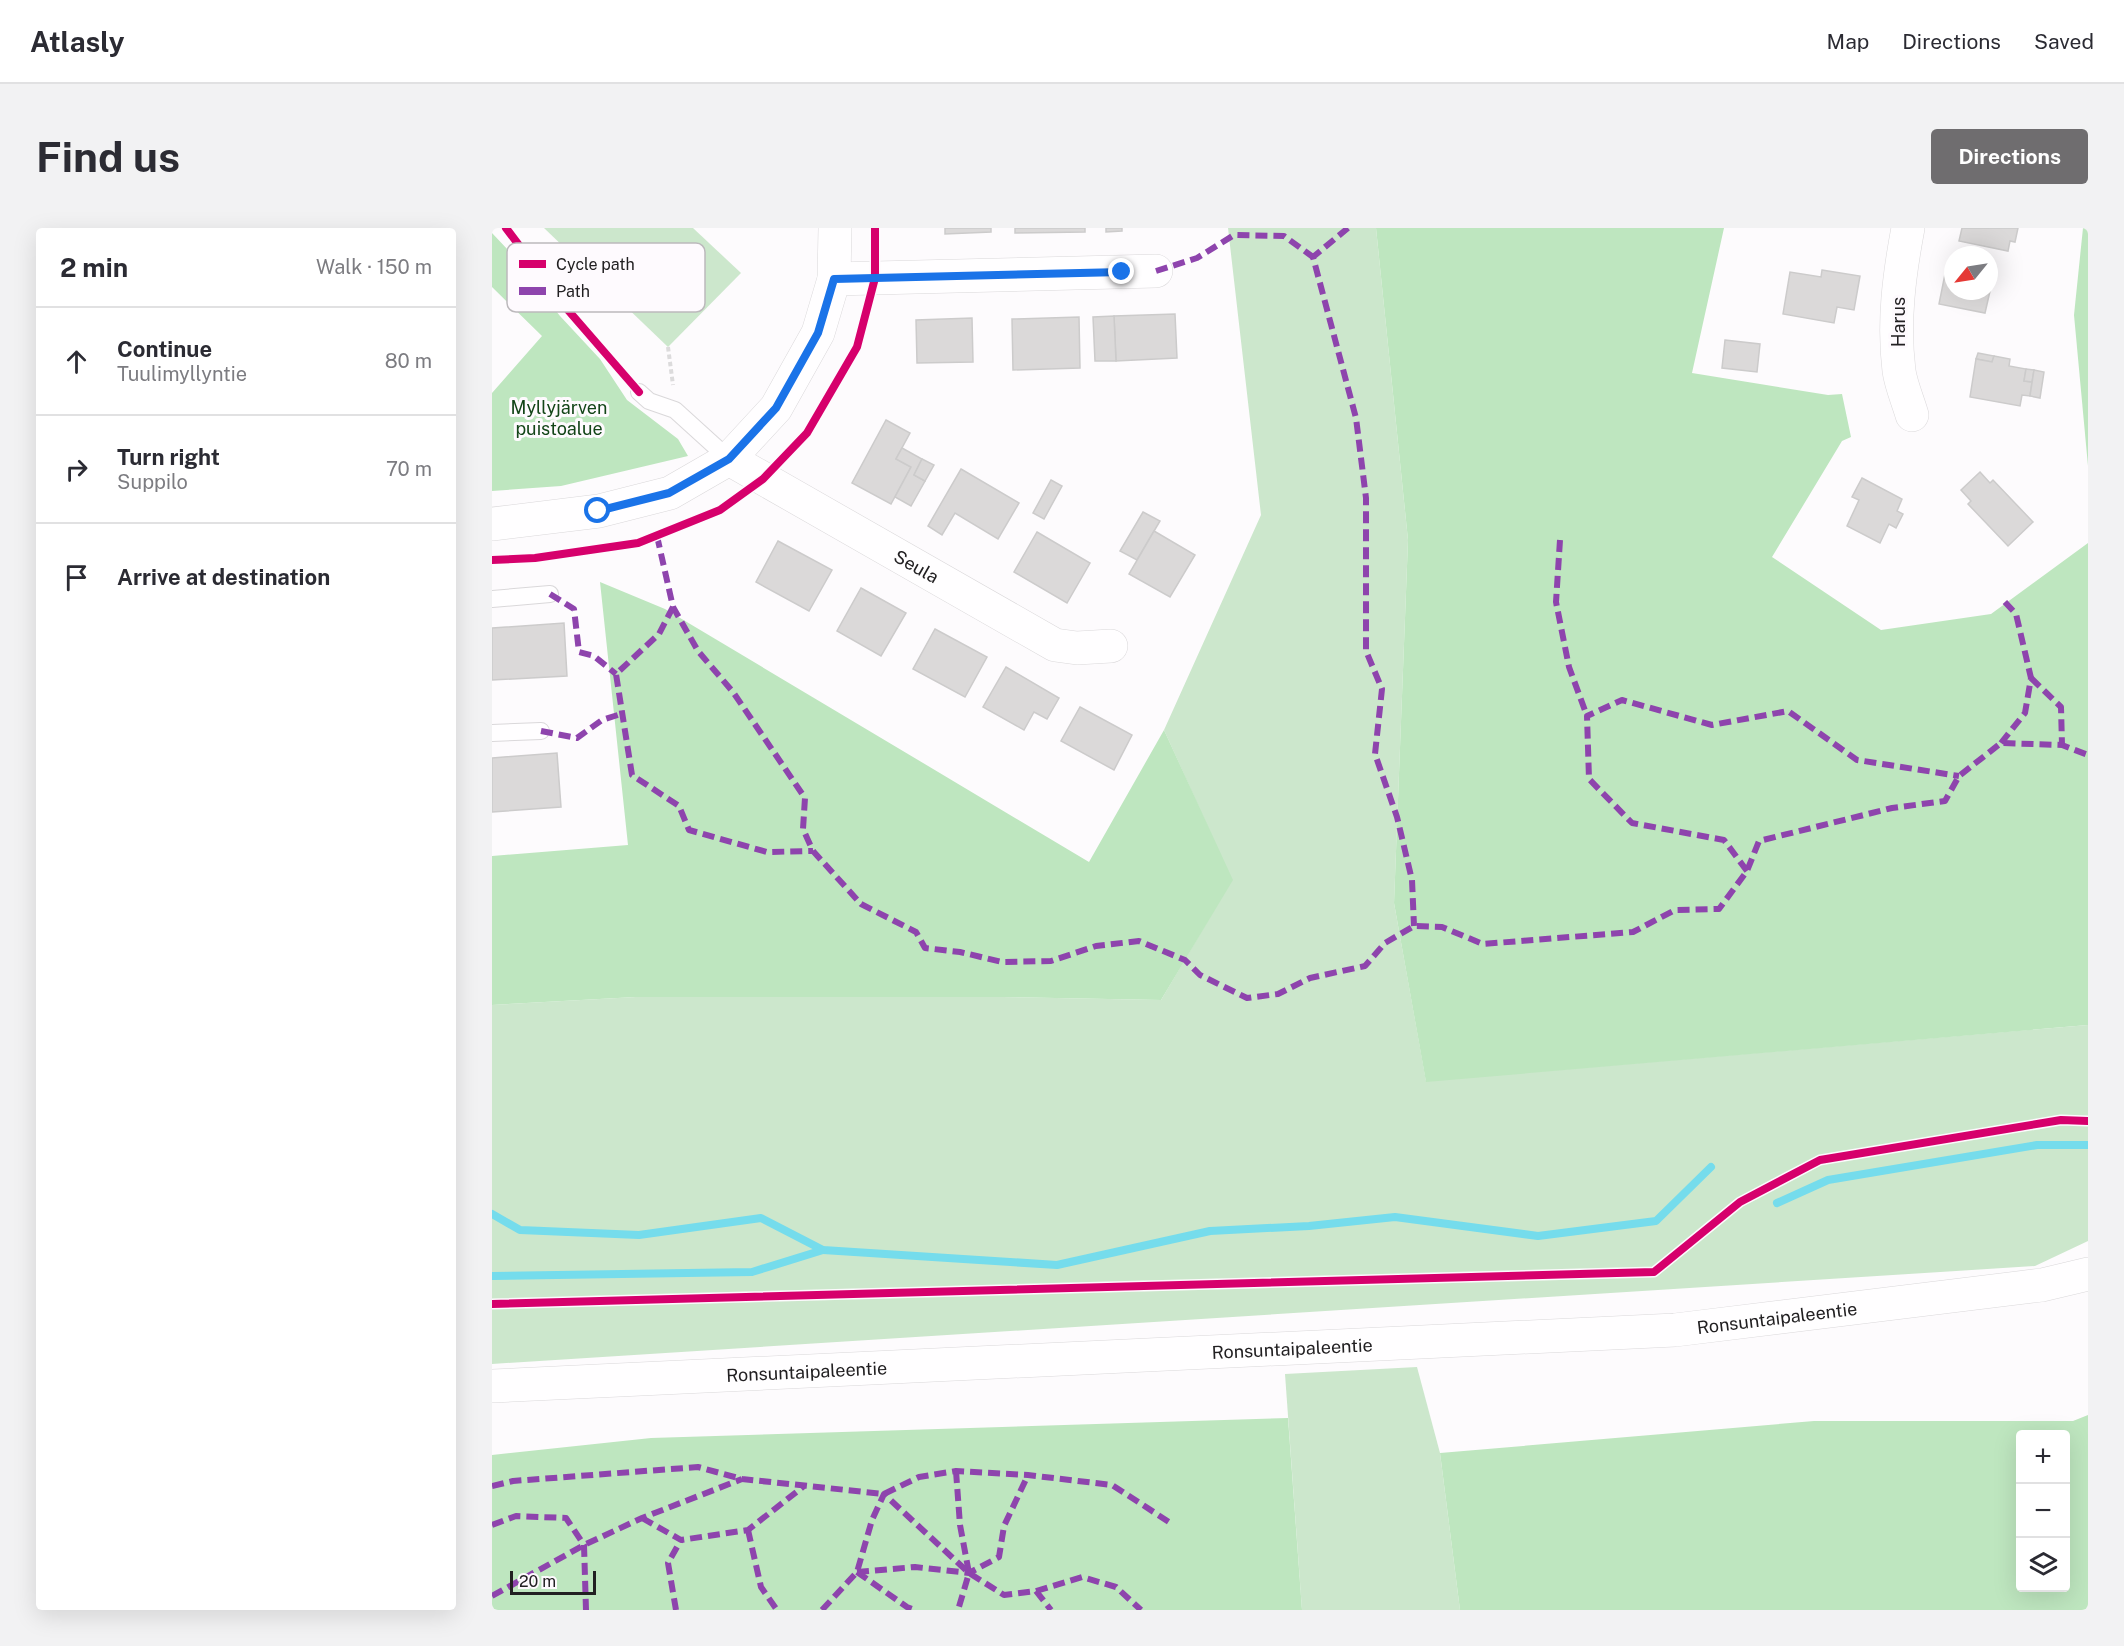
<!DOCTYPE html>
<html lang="en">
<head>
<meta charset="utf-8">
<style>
	:root { --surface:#fff; --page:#f2f2f3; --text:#2b2b33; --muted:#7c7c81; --line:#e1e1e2; --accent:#6f6d6f }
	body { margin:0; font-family:"Public Sans",sans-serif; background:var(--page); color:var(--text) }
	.controls { position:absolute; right:18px; bottom:18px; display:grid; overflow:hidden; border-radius:6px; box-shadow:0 6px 24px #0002 }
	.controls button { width:54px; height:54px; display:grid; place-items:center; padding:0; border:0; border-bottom:2px solid var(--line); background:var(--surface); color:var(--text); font:30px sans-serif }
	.compass { position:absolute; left:1452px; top:18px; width:54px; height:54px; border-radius:50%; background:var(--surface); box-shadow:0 6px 24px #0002; rotate:240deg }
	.scale { position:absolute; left:18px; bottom:15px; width:86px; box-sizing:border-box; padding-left:6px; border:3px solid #222022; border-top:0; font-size:16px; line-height:21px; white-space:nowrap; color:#222022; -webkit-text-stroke:4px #fefafe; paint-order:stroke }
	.stop { position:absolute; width:18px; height:18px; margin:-14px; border:4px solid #1a73e8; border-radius:50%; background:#fff }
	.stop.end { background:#1a73e8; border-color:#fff; box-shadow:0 2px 6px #0008 }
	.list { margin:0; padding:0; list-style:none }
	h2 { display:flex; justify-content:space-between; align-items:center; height:78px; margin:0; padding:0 24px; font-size:26px }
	h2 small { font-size:20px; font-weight:400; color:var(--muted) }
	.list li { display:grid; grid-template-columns:39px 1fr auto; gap:18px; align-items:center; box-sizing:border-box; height:108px; padding:0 24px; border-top:2px solid var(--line) }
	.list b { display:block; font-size:22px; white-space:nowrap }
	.list p { margin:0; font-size:20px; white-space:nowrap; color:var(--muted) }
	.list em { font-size:20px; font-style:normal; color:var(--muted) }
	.icon { flex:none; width:33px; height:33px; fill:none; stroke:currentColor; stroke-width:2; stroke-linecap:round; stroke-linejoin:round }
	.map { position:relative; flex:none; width:1596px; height:1382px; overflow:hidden; border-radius:6px }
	header { display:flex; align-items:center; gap:36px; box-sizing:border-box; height:84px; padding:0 30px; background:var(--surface); border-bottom:2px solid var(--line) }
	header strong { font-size:28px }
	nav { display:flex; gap:33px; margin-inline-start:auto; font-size:21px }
	.intro { display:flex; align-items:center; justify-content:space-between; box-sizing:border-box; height:144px; padding:0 36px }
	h1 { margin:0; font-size:42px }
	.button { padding:15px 27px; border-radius:6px; background:var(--accent); color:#fff; font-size:21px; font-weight:700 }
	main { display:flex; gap:36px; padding:0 36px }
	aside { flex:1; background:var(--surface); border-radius:6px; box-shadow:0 6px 24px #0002 }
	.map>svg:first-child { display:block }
	.green { fill:#cce7cc }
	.forest { fill:#bee6bf; fill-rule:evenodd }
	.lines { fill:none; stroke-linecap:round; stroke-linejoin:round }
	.stream { stroke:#75dcec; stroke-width:8 }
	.building { fill:#dbd9d9; stroke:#cccbcb; stroke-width:1.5 }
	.service-casing { stroke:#dad8da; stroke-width:18 }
	.minor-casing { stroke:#dad8da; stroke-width:34 }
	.tertiary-casing { stroke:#dad8da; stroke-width:34 }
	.path { stroke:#dcdbdc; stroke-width:4; stroke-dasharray:4.5 3; stroke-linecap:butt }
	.service { stroke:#fffeff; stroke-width:16 }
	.minor { stroke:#fffeff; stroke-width:33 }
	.tertiary { stroke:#fffeff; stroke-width:33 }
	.quiet { stroke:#8e44ad; stroke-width:6; stroke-dasharray:12 6; stroke-linecap:butt }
	.cycleway-casing { stroke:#fefafe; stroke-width:11 }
	.cycleway { stroke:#d6006c; stroke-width:8 }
	.route { stroke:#1a73e8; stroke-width:8 }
	.labels { text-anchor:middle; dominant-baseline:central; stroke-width:6; stroke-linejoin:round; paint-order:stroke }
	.street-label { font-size:18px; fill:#222022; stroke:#fefafe }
	.park-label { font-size:18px; fill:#134518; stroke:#fefafe }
	.key { fill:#fefafe; stroke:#bcb9bc; stroke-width:1.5 }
	.key-label { font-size:16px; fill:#222022 }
</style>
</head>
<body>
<header>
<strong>Atlasly</strong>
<nav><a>Map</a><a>Directions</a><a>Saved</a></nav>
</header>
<div class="intro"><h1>Find us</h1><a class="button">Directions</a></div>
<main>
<aside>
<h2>2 min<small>Walk · 150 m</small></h2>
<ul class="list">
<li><svg class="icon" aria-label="ahead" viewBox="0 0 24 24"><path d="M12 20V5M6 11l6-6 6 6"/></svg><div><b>Continue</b><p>Tuulimyllyntie</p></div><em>80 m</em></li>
<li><svg class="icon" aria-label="right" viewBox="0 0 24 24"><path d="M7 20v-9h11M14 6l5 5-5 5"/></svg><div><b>Turn right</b><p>Suppilo</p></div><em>70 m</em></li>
<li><svg class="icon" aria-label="arrive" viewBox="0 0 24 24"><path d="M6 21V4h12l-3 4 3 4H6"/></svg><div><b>Arrive at destination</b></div></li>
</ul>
</aside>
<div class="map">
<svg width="1596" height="1382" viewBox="0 0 1596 1382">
	<rect width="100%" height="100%" fill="#fdfbfd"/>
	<g class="green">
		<polygon points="52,0 201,0 249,45 176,119"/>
		<polygon points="736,0 884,0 916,312 902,675 934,853 1596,797 1596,1013 1543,1038 0,1136 0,777 144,769 510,769 669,772 740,652 672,502 769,287"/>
		<polygon points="925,1139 948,1225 968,1382 810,1382 793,1146"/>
	</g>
	<g class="forest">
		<polygon points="884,0 1232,0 1200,145 1336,167 1350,166 1359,209 1350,213 1280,329 1389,402 1499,386 1596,315 1596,797 934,854 902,675 916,312"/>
		<polygon points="1591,0 1596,0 1596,238 1582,87"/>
		<polygon points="0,5 17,23 68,88 108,131 135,172 186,211 196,228 69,258 0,263 0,165 50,108 0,59"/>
		<polygon points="108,354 173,381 597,634 672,502 741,652 669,772 510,769 144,769 0,777 0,628 136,617"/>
		<path d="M 1596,1187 L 1596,1382 L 968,1382 L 948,1225 L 1322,1193 L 1581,1193 ZM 1528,1206 L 1574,1206 L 1574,1360 L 1528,1360 Z"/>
		<polygon points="796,1190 810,1382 0,1382 0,1227 159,1210"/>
	</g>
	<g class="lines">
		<g class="stream">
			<polyline points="1285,975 1336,952 1545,917 1596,917"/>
			<polyline points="0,986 28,1002 147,1007 269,990 331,1022 565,1037 718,1003 817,998 903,989 1046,1008 1164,993 1219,939"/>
			<polyline points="0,1048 260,1044 331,1022"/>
		</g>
	</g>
	<g class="building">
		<polygon points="453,0 499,0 499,4 453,6"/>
		<polygon points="523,0 593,0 593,4 523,5"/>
		<polygon points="614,0 630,0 630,3 614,4"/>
		<polygon points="1470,0 1526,0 1523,14 1518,13 1516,23 1467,13"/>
		<polygon points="1454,41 1461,42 1461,63 1497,63 1497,49 1501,50 1493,85 1447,76"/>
		<polygon points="1330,42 1368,48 1362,82 1345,79 1342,95 1291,86 1298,44 1329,49"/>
		<polygon points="683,86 685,130 624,133 622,88"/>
		<polygon points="622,88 624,133 603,133 601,89"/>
		<polygon points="587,89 588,140 521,142 520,91"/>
		<polygon points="480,90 481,134 425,135 424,92"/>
		<polygon points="1233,112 1268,116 1265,144 1230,140"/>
		<polygon points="1486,125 1502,128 1500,134 1484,131"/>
		<polygon points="1502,128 1518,131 1517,138 1534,141 1532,153 1540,154 1538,168 1530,167 1528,178 1478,169 1484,131 1500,134"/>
		<polygon points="1534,141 1542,142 1540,154 1532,153"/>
		<polygon points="1542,142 1552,144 1548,170 1538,168"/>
		<polygon points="394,192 418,205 404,231 419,239 399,276 360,255"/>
		<polygon points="410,220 430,231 422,247 433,253 419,278 403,269 419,239 404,231"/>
		<polygon points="430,231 442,237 433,253 422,247"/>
		<polygon points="469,241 527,275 506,311 463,285 450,307 436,298"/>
		<polygon points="1488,244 1498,255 1501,252 1541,294 1516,318 1476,276 1479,273 1469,262"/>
		<polygon points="1370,250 1410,271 1405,283 1411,286 1404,300 1397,296 1388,315 1355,298 1367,272 1360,269"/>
		<polygon points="559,252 570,258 552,291 541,285"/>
		<polygon points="651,284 668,293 645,332 628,323"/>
		<polygon points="662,303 703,327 678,369 637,346"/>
		<polygon points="545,304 598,335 575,375 522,344"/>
		<polygon points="286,313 340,342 317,383 264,354"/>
		<polygon points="369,360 414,385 389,428 345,403"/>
		<polygon points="72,395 75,448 0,452 0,400"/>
		<polygon points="443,401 495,429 473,469 421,441"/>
		<polygon points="514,439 567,470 555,491 542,484 532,502 491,479"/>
		<polygon points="588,479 640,507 622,542 569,513"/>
		<polygon points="65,525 69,579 0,584 0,530"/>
	</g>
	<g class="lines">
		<defs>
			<g id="service">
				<polyline points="147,164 157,173 183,182 237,231"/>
				<polyline points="0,371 58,366"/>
				<polyline points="0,505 49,503"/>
			</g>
			<g id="minor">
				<path d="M 1416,0 C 1407,48 1401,94 1407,143 C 1409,157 1416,173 1420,187"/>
				<polyline points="342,51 664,43"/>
				<path id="s1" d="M 237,231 L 563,417 L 585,420 L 619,418"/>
			</g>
			<g id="tertiary">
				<polyline points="0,296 107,283 178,265 237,231 284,180 326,105 342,51 343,0"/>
				<path id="s2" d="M 0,1158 L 1183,1102 L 1550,1057 L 1596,1046"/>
			</g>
		</defs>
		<use href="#service" class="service-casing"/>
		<use href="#minor" class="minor-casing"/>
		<use href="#tertiary" class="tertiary-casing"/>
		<polyline class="path" points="176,119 181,157"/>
		<use href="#service" class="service"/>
		<use href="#minor" class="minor"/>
		<use href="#tertiary" class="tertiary"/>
		<g class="quiet">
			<polyline points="856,0 821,29 864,190 874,270 874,423 890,461 883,526 905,589 920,652 922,698"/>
			<polyline points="664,43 705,30 742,7 792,8 821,29"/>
			<polyline points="165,308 181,379 206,423 241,464 313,570 311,601 321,623 369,676 424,704 433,720 468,724 510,734 559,733 604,718 647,713 693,732 708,747 755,770 786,766 818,750 873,738 893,715 922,698 950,699 991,716 1141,704 1183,682 1227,681 1255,643 1267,613 1400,580 1453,573 1467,548 1509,515 1570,517 1596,527"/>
			<polyline points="1068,312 1064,374 1077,439 1095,488"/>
			<polyline points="58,366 82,381 87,424 102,428 124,446"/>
			<polyline points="181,379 167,406 124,446 140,547 187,578 197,602 275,624 321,623"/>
			<polyline points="1539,450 1569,479 1570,517"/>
			<polyline points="49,503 85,510 110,492 132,485"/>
			<polyline points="1509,515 1533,485 1539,450 1524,386 1511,372"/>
			<polyline points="1255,643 1232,612 1140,595 1097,551 1095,488 1130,472 1220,497 1296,483 1365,532 1467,548"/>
			<polyline points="464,1243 468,1297 477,1345 466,1382"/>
			<polyline points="0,1258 21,1253 206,1239 250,1251 392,1266 427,1249 464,1243 536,1247 620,1257 677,1294"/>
			<polyline points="150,1290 189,1312 256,1302 312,1258"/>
			<polyline points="0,1297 24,1288 74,1290 92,1317 94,1382"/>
			<polyline points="256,1302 269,1359 285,1382"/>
			<polyline points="365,1344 423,1339 477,1345 507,1329 512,1298 536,1247"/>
			<polyline points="365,1344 415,1379 423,1382"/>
			<polyline points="544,1363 559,1382"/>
			<polyline points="0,1368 92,1317 150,1290 250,1251"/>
			<polyline points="184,1382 176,1335 189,1312"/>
			<polyline points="330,1382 365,1344 380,1292 392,1266 477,1345 512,1367 544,1363 590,1349 624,1359 649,1382"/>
		</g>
		<defs>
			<g id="cycleway">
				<polyline points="14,0 75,81 147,164"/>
				<polyline points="0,332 43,330 146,315 228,282 271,251 315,205 365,119 383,50 383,0"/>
				<polyline points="0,1076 1162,1044 1248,974 1328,932 1569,892 1596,893"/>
			</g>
		</defs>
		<use href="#cycleway" class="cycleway-casing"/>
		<use href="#cycleway" class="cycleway"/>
	</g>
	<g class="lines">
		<polyline class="route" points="106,283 177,265 237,231 284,180 326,105 342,51 630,44"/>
	</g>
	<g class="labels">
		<g class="street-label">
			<text transform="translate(1406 94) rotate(-90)">Harus</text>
			<text stroke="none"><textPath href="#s1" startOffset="216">Seula</textPath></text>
			<text stroke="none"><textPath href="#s2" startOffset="1287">Ronsuntaipaleentie</textPath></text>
			<text stroke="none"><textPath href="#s2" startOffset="801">Ronsuntaipaleentie</textPath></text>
			<text stroke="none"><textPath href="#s2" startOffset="315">Ronsuntaipaleentie</textPath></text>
		</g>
		<g class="park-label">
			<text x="67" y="179">Myllyjärven<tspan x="67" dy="21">puistoalue</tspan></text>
		</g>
	</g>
	<rect x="15" y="15" width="198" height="69" rx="9" class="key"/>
	<rect x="27" y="32" width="27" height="8" fill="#d6006c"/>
	<rect x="27" y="59" width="27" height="8" fill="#8e44ad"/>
	<g class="key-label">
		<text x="64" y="42">Cycle path</text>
		<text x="64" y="69">Path</text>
	</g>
</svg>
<div class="controls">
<button>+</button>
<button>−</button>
<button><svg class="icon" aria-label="layers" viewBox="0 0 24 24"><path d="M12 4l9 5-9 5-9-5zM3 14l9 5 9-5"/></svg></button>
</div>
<svg class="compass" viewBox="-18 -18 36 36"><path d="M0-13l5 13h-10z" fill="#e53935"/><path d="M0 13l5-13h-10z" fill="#7c7c81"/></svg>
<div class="scale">20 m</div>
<div class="stop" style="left:106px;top:283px"></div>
<div class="stop end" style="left:630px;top:44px"></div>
</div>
</main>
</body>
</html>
